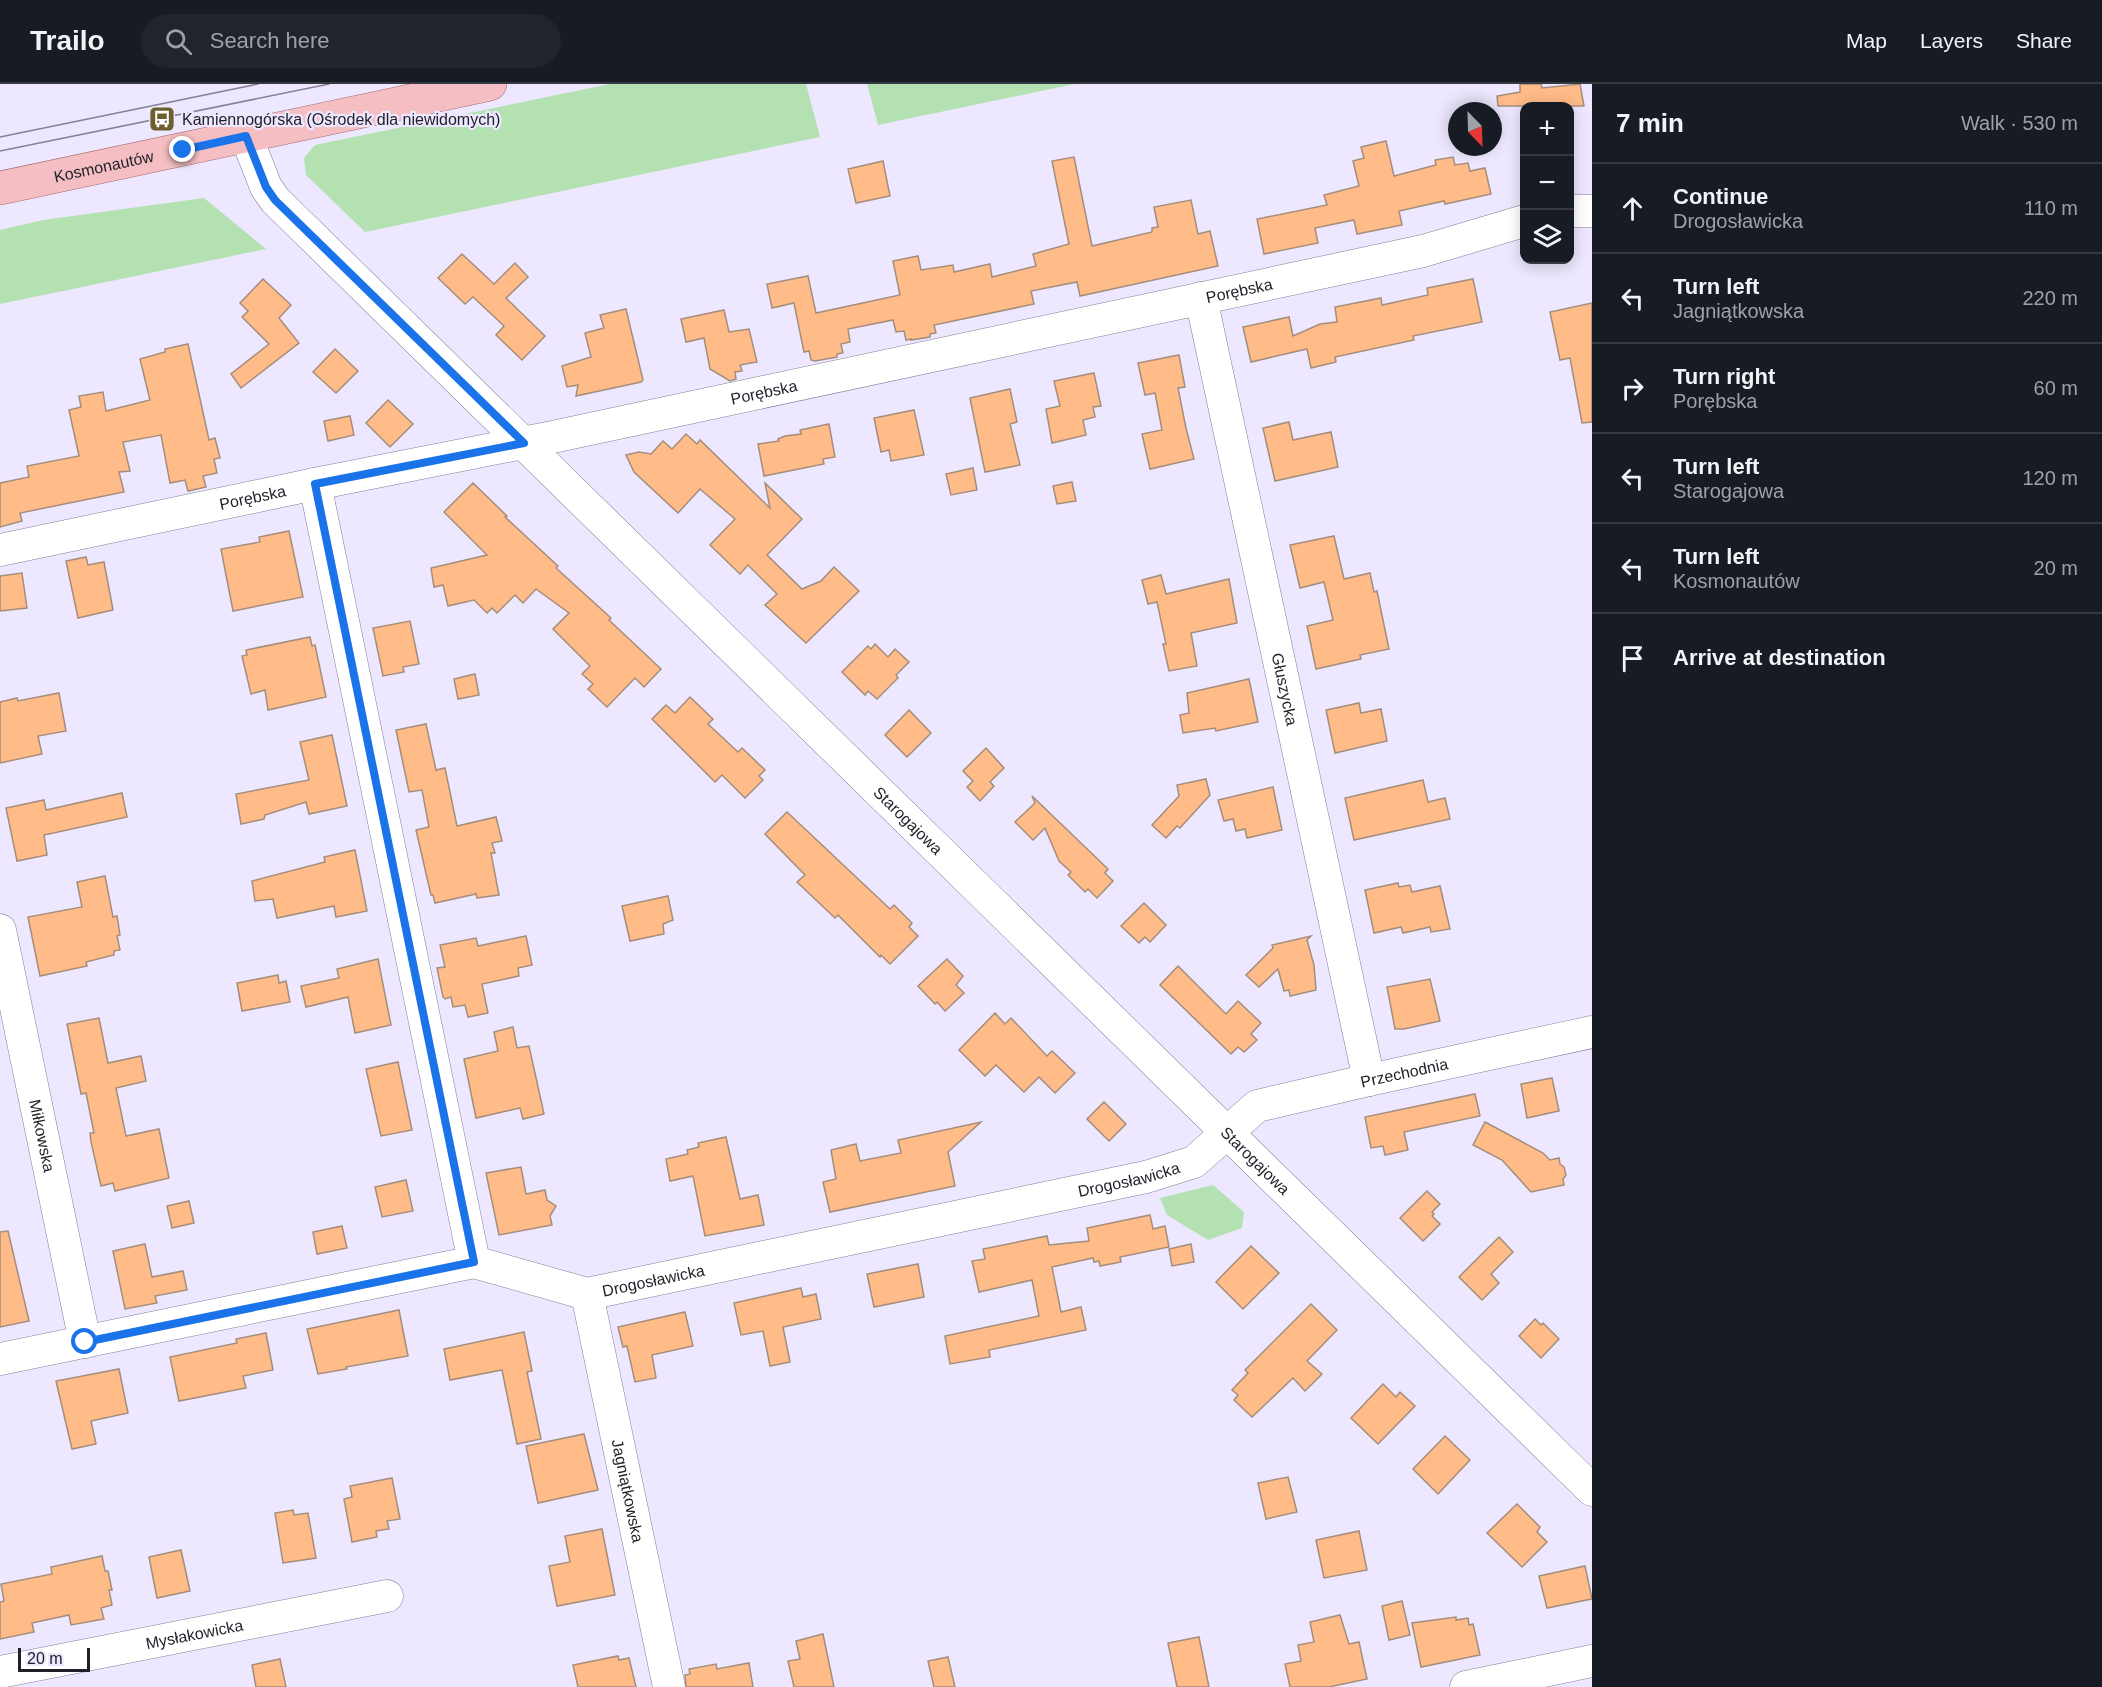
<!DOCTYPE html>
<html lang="en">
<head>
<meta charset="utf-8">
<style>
	:root { --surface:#171b24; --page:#20242c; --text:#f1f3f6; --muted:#9ea1a6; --line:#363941 }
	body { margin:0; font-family:Arial,sans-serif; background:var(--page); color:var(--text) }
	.controls { position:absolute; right:18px; top:18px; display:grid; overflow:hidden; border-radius:12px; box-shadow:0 3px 15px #0003 }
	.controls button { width:54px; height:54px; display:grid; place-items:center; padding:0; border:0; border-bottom:2px solid var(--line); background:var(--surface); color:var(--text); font:30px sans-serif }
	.compass { position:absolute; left:1448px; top:18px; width:54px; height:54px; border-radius:50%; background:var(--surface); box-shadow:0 3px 15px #0003; rotate:157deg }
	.scale { position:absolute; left:18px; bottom:15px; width:72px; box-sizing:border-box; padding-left:6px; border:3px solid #201e27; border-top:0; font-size:16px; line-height:21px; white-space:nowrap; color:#201e27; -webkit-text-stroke:4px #ede8ff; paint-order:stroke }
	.stop { position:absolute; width:18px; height:18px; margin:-14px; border:4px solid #1a73e8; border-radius:50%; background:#fff }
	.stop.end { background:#1a73e8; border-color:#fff; box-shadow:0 2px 6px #0008 }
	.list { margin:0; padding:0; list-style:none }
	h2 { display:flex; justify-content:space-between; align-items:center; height:78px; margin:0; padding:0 24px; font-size:26px }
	h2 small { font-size:20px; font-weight:400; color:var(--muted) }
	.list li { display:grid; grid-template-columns:39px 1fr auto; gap:18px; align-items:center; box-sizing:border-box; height:90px; padding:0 24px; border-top:2px solid var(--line) }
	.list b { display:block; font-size:22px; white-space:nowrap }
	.list p { margin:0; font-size:20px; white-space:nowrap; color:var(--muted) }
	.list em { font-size:20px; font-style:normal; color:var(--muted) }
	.icon { flex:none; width:33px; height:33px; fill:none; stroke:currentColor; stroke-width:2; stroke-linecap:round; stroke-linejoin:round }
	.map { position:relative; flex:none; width:1592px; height:1603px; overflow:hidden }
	header { display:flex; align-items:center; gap:36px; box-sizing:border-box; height:84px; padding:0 30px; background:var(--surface); border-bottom:2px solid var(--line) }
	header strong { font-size:28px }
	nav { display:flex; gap:33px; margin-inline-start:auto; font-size:21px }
	.search { width:420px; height:54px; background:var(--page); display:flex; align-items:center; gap:15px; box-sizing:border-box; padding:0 21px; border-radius:33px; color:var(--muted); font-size:22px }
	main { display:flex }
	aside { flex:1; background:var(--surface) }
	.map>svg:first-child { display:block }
	.green { fill:#b4e1b1 }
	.building { fill:#fb8; stroke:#a58d7c; stroke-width:1.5 }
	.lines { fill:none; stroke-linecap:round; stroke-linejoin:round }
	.minor-casing { stroke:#837d96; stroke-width:33 }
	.major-casing { stroke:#a56971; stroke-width:34 }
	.minor { stroke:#fff; stroke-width:32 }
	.major { stroke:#f4bec2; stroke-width:33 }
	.tram { stroke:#868292; stroke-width:1.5 }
	.route { stroke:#1a73e8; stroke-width:8 }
	.labels { text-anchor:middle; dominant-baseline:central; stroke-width:4.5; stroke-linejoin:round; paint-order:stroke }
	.poi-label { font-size:16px; fill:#201e27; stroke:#ede8ff; text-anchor:start }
	.street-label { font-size:16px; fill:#201e27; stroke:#ede8ff }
</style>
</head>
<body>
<header>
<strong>Trailo</strong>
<div class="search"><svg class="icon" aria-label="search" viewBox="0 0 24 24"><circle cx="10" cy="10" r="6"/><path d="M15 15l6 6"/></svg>Search here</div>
<nav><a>Map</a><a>Layers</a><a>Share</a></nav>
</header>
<main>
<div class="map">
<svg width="1592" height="1603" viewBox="0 0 1592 1603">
	<rect width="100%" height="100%" fill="#ede8ff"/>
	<g class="green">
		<polygon points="610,0 806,0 820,53 365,148 306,91 304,74 315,61"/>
		<polygon points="867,0 1075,0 878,41"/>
		<polygon points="204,114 266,165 0,220 0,146 43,136"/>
		<polygon points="1213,1101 1244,1128 1242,1144 1208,1156 1167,1131 1160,1114"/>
	</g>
	<g class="building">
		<polygon points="1520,0 1541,0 1542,4 1580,0 1584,22 1498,22 1497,12 1520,8"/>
		<polygon points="1386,57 1394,92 1436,81 1435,76 1453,73 1455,81 1468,79 1470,87 1485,84 1491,110 1445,120 1444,117 1399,127 1402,141 1357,150 1354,136 1315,144 1318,159 1264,170 1257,135 1327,121 1324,111 1359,102 1353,77 1364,74 1361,63"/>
		<polygon points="1074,73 1092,162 1152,148 1152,144 1158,143 1154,123 1191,116 1198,150 1210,147 1218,182 1080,212 1077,198 1031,207 1034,220 934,241 936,249 930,250 930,253 911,256 911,255 906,256 904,247 896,248 893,236 848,245 850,258 841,260 843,269 837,270 837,273 815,277 811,276 809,267 804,268 794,219 772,224 767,200 808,192 816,229 900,211 893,177 918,172 921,186 953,181 954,188 990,180 992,193 1036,182 1033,170 1069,160 1052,77"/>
		<polygon points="883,77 890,112 856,119 848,85"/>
		<polygon points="462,170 494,200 515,179 528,193 506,214 545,252 522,276 496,251 504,242 473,213 465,220 438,194"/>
		<polygon points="263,195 291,221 279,234 299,259 241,304 231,290 269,260 242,233 248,227 240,219"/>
		<polygon points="1473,195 1482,238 1413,252 1414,256 1335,273 1336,278 1311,284 1307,265 1251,278 1243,243 1289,233 1293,252 1320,240 1337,238 1335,223 1381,214 1382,221 1428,211 1427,204"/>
		<polygon points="1592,219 1592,338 1582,339 1570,274 1560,276 1550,228"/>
		<polygon points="626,225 643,296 641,298 576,312 578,301 567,303 562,282 591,273 585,249 604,244 600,231"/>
		<polygon points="724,226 729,248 749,245 757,278 740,281 742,287 735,288 736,295 730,297 710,285 704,254 686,258 681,235"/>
		<polygon points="188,260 209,356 215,354 220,374 214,375 217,389 203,392 206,403 188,407 185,396 170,399 161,351 123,358 130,387 119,388 124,408 20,429 22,437 0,443 0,399 29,393 27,382 79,372 69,326 81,323 79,312 103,308 106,327 150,316 140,275 165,268 165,265"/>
		<polygon points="335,265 358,287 336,309 313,288"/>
		<polygon points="1179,271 1185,303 1178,304 1186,344 1194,375 1150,385 1142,350 1162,346 1155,309 1145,311 1138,279"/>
		<polygon points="1094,289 1101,322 1093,323 1095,333 1083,336 1086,351 1052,359 1046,325 1060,322 1054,297"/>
		<polygon points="1010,305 1017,338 1010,340 1020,381 985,388 970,314"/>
		<polygon points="388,316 413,340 390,363 366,339"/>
		<polygon points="914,326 924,371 891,377 889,366 881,368 874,334"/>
		<polygon points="350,332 354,351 328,357 324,337"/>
		<polygon points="1289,338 1293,356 1331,348 1338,383 1275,397 1263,344"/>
		<polygon points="829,340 835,373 823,375 824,380 764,392 758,360 779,357 778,355 785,352 801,350 800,346"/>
		<polygon points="686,350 697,360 700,356 770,424 765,399 802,435 767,471 802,505 821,497 834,483 859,507 806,559 765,521 777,510 748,481 740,490 710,461 735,435 700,405 678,429 634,388 626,371 639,368 651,370 663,357 672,365"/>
		<polygon points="973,384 977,406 951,411 946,390"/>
		<polygon points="1072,398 1076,417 1057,420 1053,402"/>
		<polygon points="473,399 507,432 505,433 558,482 556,484 611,534 609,536 661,585 644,603 635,594 607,623 588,605 593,600 582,590 590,582 553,545 569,529 536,505 523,519 515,511 497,529 492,524 487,529 474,516 448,522 443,501 434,503 431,484 487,471 444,428"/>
		<polygon points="289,447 303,513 233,527 221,465 260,458 259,453"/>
		<polygon points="1334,452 1344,495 1370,489 1374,508 1377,507 1389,565 1360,571 1361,575 1316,585 1307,542 1333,536 1324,498 1300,504 1290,461"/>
		<polygon points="86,473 88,481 104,478 113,526 78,534 66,477"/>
		<polygon points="22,489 27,524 0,527 0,492"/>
		<polygon points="1161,491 1166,510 1229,495 1237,539 1191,549 1197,582 1169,587 1163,560 1166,560 1157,518 1148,520 1142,496"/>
		<polygon points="410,537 419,580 403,583 404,588 383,592 373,544"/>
		<polygon points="310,553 312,562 315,561 326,613 268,626 265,606 251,610 242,572 247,571 246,566"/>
		<polygon points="875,560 888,573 895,565 909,578 896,591 898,594 877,615 868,607 865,611 842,588 868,562 871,565"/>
		<polygon points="475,590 479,611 458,615 454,595"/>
		<polygon points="1249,595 1258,638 1216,647 1215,644 1183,649 1180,631 1189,629 1187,609"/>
		<polygon points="59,609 66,647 38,652 42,670 0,679 0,618 17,614 18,617"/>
		<polygon points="690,613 713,635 708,640 738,668 742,664 765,686 759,692 763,696 745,714 722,691 715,698 652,635 666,621 675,629"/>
		<polygon points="1359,619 1361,629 1381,625 1387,657 1335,669 1326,626"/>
		<polygon points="909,626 931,649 907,673 885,651"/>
		<polygon points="426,640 436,686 445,684 457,742 496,733 502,757 492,759 495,769 491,769 499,811 477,814 476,810 435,819 433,811 431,811 416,746 429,743 422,706 409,708 396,646"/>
		<polygon points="332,651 347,722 309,730 306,718 265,731 264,735 241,740 236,710 309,696 300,658"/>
		<polygon points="986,664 1004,684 990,698 994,702 980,717 967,703 973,697 963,687"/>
		<polygon points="1206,695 1210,711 1180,744 1177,742 1166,754 1152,741 1179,712 1177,701"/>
		<polygon points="1423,696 1428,718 1445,714 1450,735 1354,756 1345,714"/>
		<polygon points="1273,703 1282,746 1247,754 1245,745 1236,747 1233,735 1224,737 1218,716"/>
		<polygon points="122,709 127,733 44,751 47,771 17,777 6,724 44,716 46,726"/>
		<polygon points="1032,712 1108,785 1105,789 1113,797 1097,814 1088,805 1085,808 1068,791 1071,788 1059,777 1045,744 1033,756 1015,738 1035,719"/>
		<polygon points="787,728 890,825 894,821 912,839 909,843 918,852 890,880 881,871 880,873 838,831 835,834 797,798 805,791 765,750"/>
		<polygon points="355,766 367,827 336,833 334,822 277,834 273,815 255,817 252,797 325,778 324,773"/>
		<polygon points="105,792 113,833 117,832 120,851 117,852 120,866 114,867 114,871 86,878 87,882 40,892 28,833 82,823 77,798"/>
		<polygon points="1398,799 1399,803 1410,801 1412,808 1440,802 1450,845 1431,848 1430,843 1403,849 1401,843 1374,849 1365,806"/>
		<polygon points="668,812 673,836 663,840 664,850 630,857 622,822"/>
		<polygon points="1144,819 1166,841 1150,858 1145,853 1139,859 1121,842"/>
		<polygon points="526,852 532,881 518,884 519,892 482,900 488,929 468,933 465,921 453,923 451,913 445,915 443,913 437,884 445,883 440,861 476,854 478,862"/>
		<polygon points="1311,852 1307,856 1314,881 1316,906 1290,912 1289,906 1284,907 1278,885 1259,903 1246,891 1273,864 1272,861"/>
		<polygon points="378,875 391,941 355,949 348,913 306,923 301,902 339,894 337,885"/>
		<polygon points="947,875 963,892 956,901 964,909 945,927 937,918 935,920 918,902"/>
		<polygon points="1178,882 1226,930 1238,917 1261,939 1251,950 1257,956 1244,968 1238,963 1231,970 1160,901"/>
		<polygon points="278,891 279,899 286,897 290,918 242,927 237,899"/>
		<polygon points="1430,895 1440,937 1404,945 1395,945 1387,903"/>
		<polygon points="995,929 1005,940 1011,934 1047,972 1052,967 1075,989 1055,1009 1039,993 1024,1008 996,981 985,992 959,966"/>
		<polygon points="99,934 108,979 141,972 146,997 116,1004 126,1052 159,1045 169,1094 115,1107 113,1099 101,1102 91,1058 90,1049 94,1049 86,1009 81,1010 67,940"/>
		<polygon points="513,943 517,964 529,962 544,1030 523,1035 520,1024 476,1034 464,975 498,967 494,948"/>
		<polygon points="398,978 412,1046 381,1052 366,985"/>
		<polygon points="1552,994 1559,1027 1527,1034 1521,1000"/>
		<polygon points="1475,1010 1480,1032 1404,1048 1408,1066 1385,1071 1383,1062 1371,1064 1365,1033"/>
		<polygon points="1104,1018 1126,1040 1109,1057 1087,1035"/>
		<polygon points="981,1038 948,1068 955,1102 830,1128 823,1098 836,1095 831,1066 856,1060 860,1077 901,1069 898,1056"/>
		<polygon points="1485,1038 1543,1069 1550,1076 1559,1074 1560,1080 1564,1083 1566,1091 1563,1095 1564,1101 1531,1108 1502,1076 1473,1061"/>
		<polygon points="726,1053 740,1115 758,1111 764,1141 705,1152 693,1092 670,1097 666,1075 688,1070 687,1066 699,1063 698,1059"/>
		<polygon points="521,1083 526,1110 545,1106 547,1116 556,1122 550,1132 552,1141 499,1151 486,1089"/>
		<polygon points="406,1096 413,1127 382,1133 375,1103"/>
		<polygon points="1427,1107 1440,1120 1432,1128 1434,1130 1432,1132 1440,1140 1423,1157 1400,1134"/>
		<polygon points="189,1117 194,1139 172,1144 167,1122"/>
		<polygon points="1150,1131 1153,1145 1165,1142 1169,1163 1120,1173 1121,1178 1100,1182 1099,1177 1094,1178 1093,1174 1052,1183 1061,1228 1081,1223 1086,1246 989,1266 990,1273 950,1280 945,1252 1039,1232 1032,1196 979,1208 972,1177 985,1175 983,1165 1047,1152 1049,1161 1089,1157 1087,1144"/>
		<polygon points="342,1142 347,1164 317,1170 313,1148"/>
		<polygon points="8,1147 29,1237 0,1243 0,1148"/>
		<polygon points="1499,1153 1513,1168 1491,1190 1499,1199 1482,1216 1459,1193"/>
		<polygon points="145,1160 152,1193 183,1187 187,1206 155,1212 157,1219 125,1225 113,1167"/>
		<polygon points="1191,1160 1194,1178 1172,1182 1169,1165"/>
		<polygon points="1251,1162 1279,1189 1243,1225 1216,1198"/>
		<polygon points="918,1180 924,1213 874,1223 867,1190"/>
		<polygon points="801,1204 803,1213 816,1210 821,1235 783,1243 790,1278 770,1282 763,1247 741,1251 734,1219"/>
		<polygon points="1311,1220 1337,1246 1307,1277 1322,1290 1305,1307 1293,1294 1252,1333 1234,1316 1238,1311 1232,1306 1248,1289 1245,1286"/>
		<polygon points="399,1226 408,1272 346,1283 347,1285 318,1290 307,1245"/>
		<polygon points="685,1228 693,1262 652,1271 656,1294 635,1298 627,1262 623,1263 618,1243"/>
		<polygon points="1535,1235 1541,1241 1543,1239 1559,1255 1541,1274 1519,1252"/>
		<polygon points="524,1248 532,1287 527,1288 541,1355 517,1360 502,1286 450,1296 444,1265"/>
		<polygon points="266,1249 273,1286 243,1292 246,1304 179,1317 170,1273 237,1259 236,1255"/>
		<polygon points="119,1285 128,1329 91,1337 96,1360 72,1365 56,1297"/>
		<polygon points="1383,1300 1396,1313 1400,1308 1415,1322 1378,1360 1351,1334"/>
		<polygon points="584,1350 598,1406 538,1419 526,1362"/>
		<polygon points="1445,1352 1470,1376 1438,1410 1413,1385"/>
		<polygon points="1288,1393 1297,1428 1266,1435 1258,1399"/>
		<polygon points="392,1394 400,1435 387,1437 389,1445 376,1447 377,1453 352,1458 344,1415 352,1413 350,1402"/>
		<polygon points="1517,1420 1540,1443 1537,1448 1547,1458 1522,1483 1487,1449"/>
		<polygon points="293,1426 294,1431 308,1429 316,1474 283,1479 275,1429"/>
		<polygon points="602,1445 615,1511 557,1522 549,1482 570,1478 565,1452"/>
		<polygon points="1359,1447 1367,1486 1324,1494 1316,1456"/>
		<polygon points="181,1466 190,1507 157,1514 149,1473"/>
		<polygon points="102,1472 105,1487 108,1487 112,1506 109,1506 112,1521 101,1524 104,1535 71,1541 69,1531 32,1539 34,1548 0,1555 0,1518 4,1517 1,1500 52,1490 51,1483"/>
		<polygon points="1585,1482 1592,1515 1547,1524 1539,1492"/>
		<polygon points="1402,1517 1410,1551 1389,1556 1382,1522"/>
		<polygon points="1340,1531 1349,1560 1359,1558 1367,1595 1329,1603 1290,1603 1285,1580 1301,1577 1298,1561 1314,1558 1310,1538"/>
		<polygon points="1456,1533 1456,1536 1468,1534 1469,1541 1473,1540 1480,1571 1421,1583 1412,1539"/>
		<polygon points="823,1550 834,1603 794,1603 788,1577 800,1575 796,1557"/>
		<polygon points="1199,1553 1209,1603 1177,1603 1168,1559"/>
		<polygon points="618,1572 619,1576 629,1574 636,1603 578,1603 573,1581"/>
		<polygon points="948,1573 955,1603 934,1603 928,1577"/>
		<polygon points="280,1575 286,1603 256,1603 252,1581"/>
		<polygon points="749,1579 753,1603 686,1603 685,1591 690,1590 689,1585 716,1580 717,1585"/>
	</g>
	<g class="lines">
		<defs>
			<g id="minor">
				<path id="s1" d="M 246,52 L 266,103 L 275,116 L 1592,1406"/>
				<polyline points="1570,127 1592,127"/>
				<path id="s2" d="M 1201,214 L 1369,996"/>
				<polyline points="315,400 474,1178"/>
				<path id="s3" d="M 0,466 L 315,400 L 548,354 L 1423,167 L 1524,137"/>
				<path id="s4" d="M 0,846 L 85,1258"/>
				<path id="s5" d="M 587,1210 L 669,1603"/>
				<path id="s6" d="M 0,1275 L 474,1178 L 587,1210 L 1146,1093 L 1194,1078 L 1257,1022 L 1369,996 L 1592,948"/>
				<path id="s7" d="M 0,1588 L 387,1512"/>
				<polyline points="1466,1603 1592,1577"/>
			</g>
			<g id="major">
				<path id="s8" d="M 0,104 L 490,0"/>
			</g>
		</defs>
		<use href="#minor" class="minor-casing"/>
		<use href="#major" class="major-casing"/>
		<use href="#minor" class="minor"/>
		<use href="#major" class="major"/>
		<g class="tram">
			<polyline points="0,53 258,0"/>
			<polyline points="0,67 329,0"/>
		</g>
	</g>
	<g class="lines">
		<polyline class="route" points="85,1258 474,1178 315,400 524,359 275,116 266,103 246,52 183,66"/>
	</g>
	<defs>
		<symbol id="bus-square" viewBox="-11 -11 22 22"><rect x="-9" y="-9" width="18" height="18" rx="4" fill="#6b602d" stroke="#ede8ff"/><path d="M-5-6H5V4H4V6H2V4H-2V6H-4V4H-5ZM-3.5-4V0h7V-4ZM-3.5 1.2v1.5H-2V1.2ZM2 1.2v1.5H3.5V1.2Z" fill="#fff"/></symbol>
	</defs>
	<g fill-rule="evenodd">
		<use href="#bus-square" x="147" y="20" width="30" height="30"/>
	</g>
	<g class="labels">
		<g class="poi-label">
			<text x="182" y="35">Kamiennogórska (Ośrodek dla niewidomych)</text>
		</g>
		<g class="street-label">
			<text stroke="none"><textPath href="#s8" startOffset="106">Kosmonautów</textPath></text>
			<text stroke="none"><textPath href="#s3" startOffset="1266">Porębska</textPath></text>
			<text stroke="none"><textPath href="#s3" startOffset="780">Porębska</textPath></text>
			<text stroke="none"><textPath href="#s3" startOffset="258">Porębska</textPath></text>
			<text stroke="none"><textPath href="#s2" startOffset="400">Głuszycka</textPath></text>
			<text stroke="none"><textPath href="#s1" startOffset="957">Starogajowa</textPath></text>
			<text stroke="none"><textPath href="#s6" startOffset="1458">Przechodnia</textPath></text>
			<text stroke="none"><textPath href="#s4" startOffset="210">Miłkowska</textPath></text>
			<text stroke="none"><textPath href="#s1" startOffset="1443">Starogajowa</textPath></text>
			<text stroke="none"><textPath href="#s6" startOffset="1155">Drogosławicka</textPath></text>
			<text stroke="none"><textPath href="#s6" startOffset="669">Drogosławicka</textPath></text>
			<text stroke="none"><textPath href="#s5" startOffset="201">Jagniątkowska</textPath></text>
			<text stroke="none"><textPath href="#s7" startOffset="198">Mysłakowicka</textPath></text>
		</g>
	</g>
</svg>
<div class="controls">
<button>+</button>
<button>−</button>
<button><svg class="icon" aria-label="layers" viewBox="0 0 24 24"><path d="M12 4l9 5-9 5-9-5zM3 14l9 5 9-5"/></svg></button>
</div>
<svg class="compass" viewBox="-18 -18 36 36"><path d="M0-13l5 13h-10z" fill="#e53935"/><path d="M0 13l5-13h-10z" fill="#9ea1a6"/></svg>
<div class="scale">20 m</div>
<div class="stop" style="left:85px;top:1258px"></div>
<div class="stop end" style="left:183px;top:66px"></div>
</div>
<aside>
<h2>7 min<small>Walk · 530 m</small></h2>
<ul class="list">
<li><svg class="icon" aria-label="ahead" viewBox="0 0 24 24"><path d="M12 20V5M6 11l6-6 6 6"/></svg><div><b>Continue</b><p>Drogosławicka</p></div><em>110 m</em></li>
<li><svg class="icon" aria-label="left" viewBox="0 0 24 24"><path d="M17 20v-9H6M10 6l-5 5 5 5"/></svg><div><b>Turn left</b><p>Jagniątkowska</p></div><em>220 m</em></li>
<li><svg class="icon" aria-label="right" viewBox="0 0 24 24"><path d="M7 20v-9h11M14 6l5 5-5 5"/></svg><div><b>Turn right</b><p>Porębska</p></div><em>60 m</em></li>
<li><svg class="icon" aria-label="left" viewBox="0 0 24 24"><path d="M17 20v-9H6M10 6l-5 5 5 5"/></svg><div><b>Turn left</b><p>Starogajowa</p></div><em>120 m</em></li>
<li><svg class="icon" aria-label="left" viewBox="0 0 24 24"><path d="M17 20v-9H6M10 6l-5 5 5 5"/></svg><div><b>Turn left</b><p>Kosmonautów</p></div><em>20 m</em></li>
<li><svg class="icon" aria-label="arrive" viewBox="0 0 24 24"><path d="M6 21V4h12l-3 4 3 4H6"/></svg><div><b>Arrive at destination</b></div></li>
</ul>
</aside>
</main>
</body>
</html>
